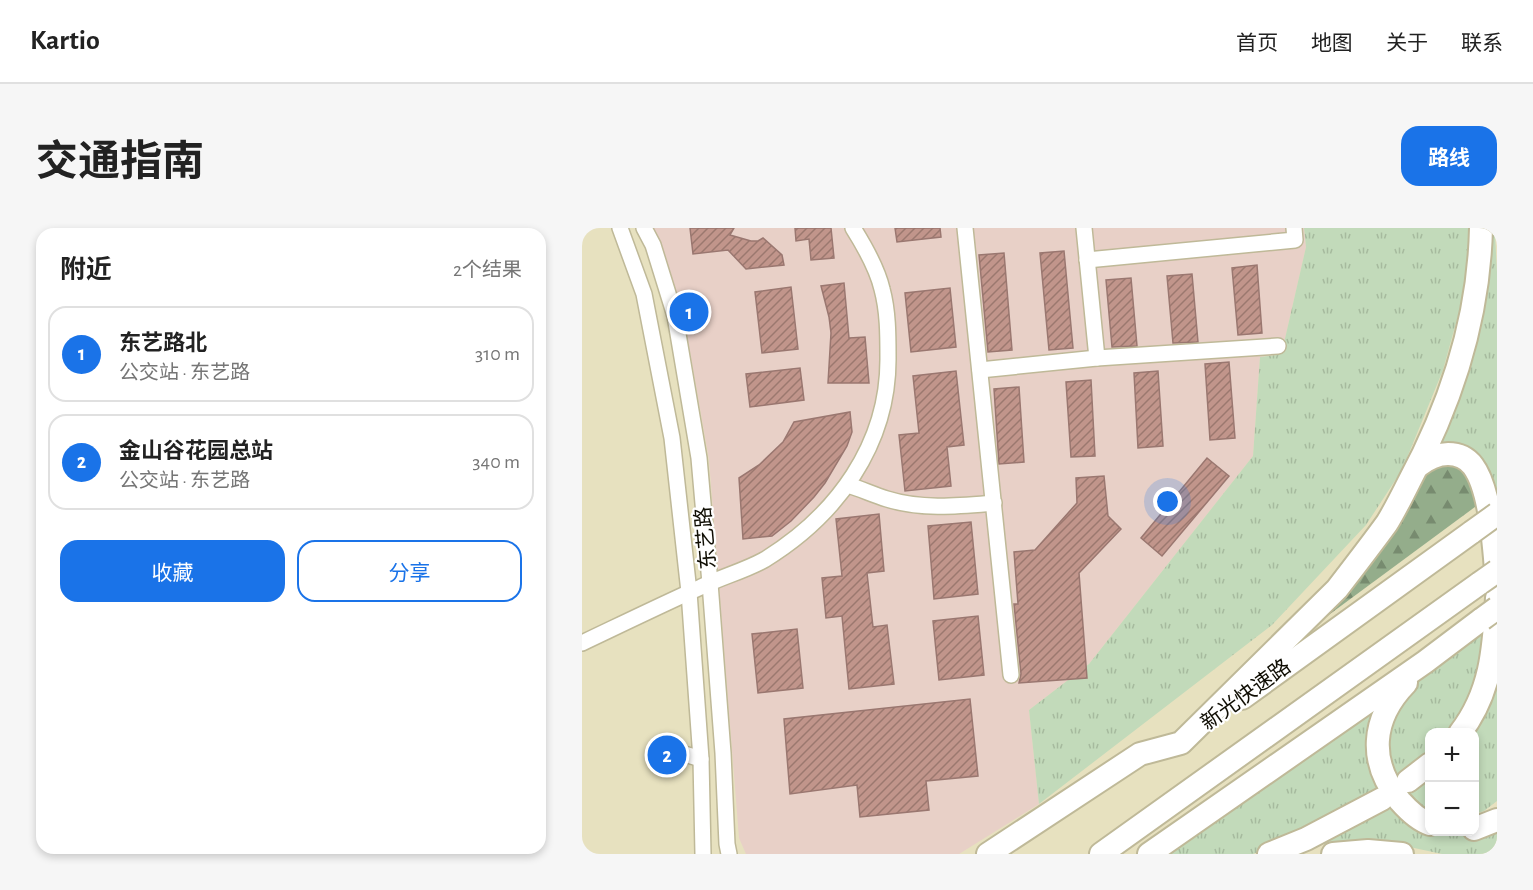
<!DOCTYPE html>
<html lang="zh">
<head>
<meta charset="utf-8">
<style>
	:root { --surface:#fff; --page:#f6f6f6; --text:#222; --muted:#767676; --line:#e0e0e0; --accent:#1a73e8 }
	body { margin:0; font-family:"Alegreya Sans","Noto Sans SC",sans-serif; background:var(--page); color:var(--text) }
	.controls { position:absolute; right:18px; bottom:18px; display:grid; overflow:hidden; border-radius:12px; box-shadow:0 3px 9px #0003 }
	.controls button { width:54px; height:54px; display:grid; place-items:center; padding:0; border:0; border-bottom:2px solid var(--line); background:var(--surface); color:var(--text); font:30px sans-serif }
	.you { position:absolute; left:586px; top:274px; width:21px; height:21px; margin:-15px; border:4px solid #fff; border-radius:50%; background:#1a73e8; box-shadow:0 0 0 9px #1a73e833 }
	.badge { display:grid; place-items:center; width:39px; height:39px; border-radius:50%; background:var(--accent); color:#fff; font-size:20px; font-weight:700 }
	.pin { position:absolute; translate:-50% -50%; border:3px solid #fff; box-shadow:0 2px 6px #0006 }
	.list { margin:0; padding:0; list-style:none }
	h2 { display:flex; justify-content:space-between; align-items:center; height:78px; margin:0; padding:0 24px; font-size:26px }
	h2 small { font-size:20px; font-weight:400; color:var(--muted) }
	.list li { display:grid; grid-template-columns:39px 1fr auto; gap:18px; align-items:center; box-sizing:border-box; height:96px; margin:0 12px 12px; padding:0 12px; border:2px solid var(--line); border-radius:18px }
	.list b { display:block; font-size:22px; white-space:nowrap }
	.list p { margin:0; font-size:20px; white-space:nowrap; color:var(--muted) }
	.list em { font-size:20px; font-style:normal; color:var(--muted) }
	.actions { display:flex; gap:12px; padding:18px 24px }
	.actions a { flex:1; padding:14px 0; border:2px solid var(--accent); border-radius:18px; text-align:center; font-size:21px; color:var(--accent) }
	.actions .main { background:var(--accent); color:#fff }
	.map { position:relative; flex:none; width:915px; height:626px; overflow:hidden; border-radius:18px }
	header { display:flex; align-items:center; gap:36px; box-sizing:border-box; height:84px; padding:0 30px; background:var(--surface); border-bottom:2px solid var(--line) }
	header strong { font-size:28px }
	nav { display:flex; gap:33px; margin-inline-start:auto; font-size:21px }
	.intro { display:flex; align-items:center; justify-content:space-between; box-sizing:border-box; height:144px; padding:0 36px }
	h1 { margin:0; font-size:42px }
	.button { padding:15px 27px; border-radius:18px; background:var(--accent); color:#fff; font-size:21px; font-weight:700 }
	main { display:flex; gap:36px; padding:0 36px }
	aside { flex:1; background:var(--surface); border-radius:18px; box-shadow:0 3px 9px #0003 }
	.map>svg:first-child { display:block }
	.commercial { fill:#e8d0c7 }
	.grass { fill:url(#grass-tufts) }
	.forest { fill:url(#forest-firs) }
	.building { fill:url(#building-hatch); stroke:#9a7770; stroke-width:1.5 }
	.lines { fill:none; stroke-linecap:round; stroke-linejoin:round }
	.minor-casing { stroke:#bfb998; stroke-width:18 }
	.highway-casing { stroke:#bfb998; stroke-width:26 }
	.minor { stroke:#fff; stroke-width:15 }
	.highway { stroke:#fff; stroke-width:22 }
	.highway-bridge-casing { stroke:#bfb998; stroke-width:26; stroke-linecap:butt }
	.highway-bridge { stroke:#fff; stroke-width:22 }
	.labels { text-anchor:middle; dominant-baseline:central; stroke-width:4.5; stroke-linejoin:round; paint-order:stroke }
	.street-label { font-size:21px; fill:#0f0d03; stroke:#fff }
</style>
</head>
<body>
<header>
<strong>Kartio</strong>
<nav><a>首页</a><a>地图</a><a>关于</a><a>联系</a></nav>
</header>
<div class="intro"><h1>交通指南</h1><a class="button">路线</a></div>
<main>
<aside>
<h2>附近<small>2个结果</small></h2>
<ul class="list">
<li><span class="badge">1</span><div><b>东艺路北</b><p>公交站 · 东艺路</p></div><em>310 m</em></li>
<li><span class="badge">2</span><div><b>金山谷花园总站</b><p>公交站 · 东艺路</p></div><em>340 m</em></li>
</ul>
<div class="actions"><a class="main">收藏</a><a>分享</a></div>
</aside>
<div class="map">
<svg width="915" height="626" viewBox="0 0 915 626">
	<defs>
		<pattern id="grass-tufts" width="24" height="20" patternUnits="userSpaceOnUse" patternTransform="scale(1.5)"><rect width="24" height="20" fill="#c2daba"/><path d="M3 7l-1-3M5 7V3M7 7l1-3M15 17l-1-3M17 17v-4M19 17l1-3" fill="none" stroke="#a6ba9e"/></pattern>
		<pattern id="forest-firs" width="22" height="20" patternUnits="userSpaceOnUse" patternTransform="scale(1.5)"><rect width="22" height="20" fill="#94ad8b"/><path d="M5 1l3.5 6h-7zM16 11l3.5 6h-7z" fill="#778b6f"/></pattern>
		<pattern id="building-hatch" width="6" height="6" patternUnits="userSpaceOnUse" patternTransform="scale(1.5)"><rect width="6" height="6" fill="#c1958b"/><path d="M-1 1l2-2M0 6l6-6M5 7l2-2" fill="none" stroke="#9b786f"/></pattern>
	</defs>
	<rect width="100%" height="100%" fill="#e7e1bf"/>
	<polygon class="commercial" points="71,0 722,0 724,19 702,115 694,127 678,129 671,228 507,436 447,482 457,576 377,626 164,626 157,610 127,232 107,118 86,38"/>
	<g class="grass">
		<polygon points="722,0 890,0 889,41 861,142 820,242 784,297 690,397 457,576 447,482 507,436 671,228 678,129 694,127 702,115 724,19"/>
		<polygon points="904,7 913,7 915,44 915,349 908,252 851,218"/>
		<polygon points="901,406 897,457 870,504 848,505 847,529 811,553 803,531 809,487 825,461 872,426"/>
		<polygon points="915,444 915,573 902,583 893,586 892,505 887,505"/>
		<polygon points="798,479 800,562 734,600 671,626 588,626"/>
		<polygon points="847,544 847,585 819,565"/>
		<polygon points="807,581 820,590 848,604 870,605 884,604 915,589 915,626 860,626 809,615 764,614 730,617"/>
	</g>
	<polygon class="forest" points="863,232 887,246 897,276 729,400 840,244"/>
	<g class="building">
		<polygon points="108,0 152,0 148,7 169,13 176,13 181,10 200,27 202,37 164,41 146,22 111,26"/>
		<polygon points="213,0 249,0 252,30 229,32 227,11 214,13"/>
		<polygon points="313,0 358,0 359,9 315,14"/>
		<polygon points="482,23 491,120 467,122 458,25"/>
		<polygon points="422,25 430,122 406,124 397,27"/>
		<polygon points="675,37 680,105 656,107 650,40"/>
		<polygon points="610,46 616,114 591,115 585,48"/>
		<polygon points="549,50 555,118 530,119 524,52"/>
		<polygon points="262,55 267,110 283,109 287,155 246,155 249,105 247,89 239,58"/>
		<polygon points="209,59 216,121 180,125 173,64"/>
		<polygon points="368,60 374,119 329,124 323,65"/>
		<polygon points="647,134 653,210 628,212 623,136"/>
		<polygon points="218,140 222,172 168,179 164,146"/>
		<polygon points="374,143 382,217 365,219 369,258 323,263 317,207 337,205 331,148"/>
		<polygon points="576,143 581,218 556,220 552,145"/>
		<polygon points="509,152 513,228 489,229 484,154"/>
		<polygon points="437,159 442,234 417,236 412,161"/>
		<polygon points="268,184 270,204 265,218 243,255 232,269 209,293 190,308 161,311 157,250 177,237 201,214 212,194"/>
		<polygon points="625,230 647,248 580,328 559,310"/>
		<polygon points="522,248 526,288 539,301 497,345 505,450 437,455 439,446 432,376 436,376 432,324 453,322 495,275 494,250"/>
		<polygon points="297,286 302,343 285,345 291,399 305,397 312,456 267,461 260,388 244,390 240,350 260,348 254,291"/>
		<polygon points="389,294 396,366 352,371 346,298"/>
		<polygon points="396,388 402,447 357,452 351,393"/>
		<polygon points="215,401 221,460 176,465 170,406"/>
		<polygon points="388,471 396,548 344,553 347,582 278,589 275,557 208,566 202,491"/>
	</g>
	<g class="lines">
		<defs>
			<g id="minor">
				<polyline points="38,0 62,66 90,210 107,364 119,531 121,626"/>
				<polyline points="62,0 71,17 93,88 117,230 128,355 141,525 145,616 147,626"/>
				<polyline points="383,0 429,447"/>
				<polyline points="502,0 515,130"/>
				<polyline points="505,32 713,12 712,0"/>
				<polyline points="398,142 515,130 696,118"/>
				<path d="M 266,257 C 279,261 292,267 305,271 C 340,282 377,278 412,275"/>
				<path d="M 0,415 C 40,396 79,377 119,359 C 139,349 162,343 182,332 C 254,288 307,217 306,129 C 306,107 306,83 300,61 C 295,40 283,19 271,0"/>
				<polyline points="86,521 119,531"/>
			</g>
			<g id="highway">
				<path d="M 836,238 C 845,231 854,226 866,226 C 876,226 885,230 891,238 C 909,262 913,326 915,357"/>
				<path d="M 824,455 C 789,491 786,534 818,573 C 826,582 836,592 848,596"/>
				<polyline points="660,470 890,304"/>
				<path d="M 878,505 C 910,464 912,418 915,370"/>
				<polyline points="826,553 848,536"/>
				<polyline points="892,601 915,592"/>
				<path d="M 406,626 L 558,526 L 599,515 L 755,361 C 772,339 789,317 805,295 C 813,282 820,268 827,254 C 869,176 897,89 899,0"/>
				<polyline points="519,626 898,355"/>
				<polyline points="567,626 843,434 900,391"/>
				<polyline points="687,626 724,611 800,571"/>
				<polyline points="751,626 786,623 820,626"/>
			</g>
		</defs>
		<use href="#minor" class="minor-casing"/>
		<use href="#highway" class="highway-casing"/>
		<use href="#minor" class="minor"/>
		<use href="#highway" class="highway"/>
		<defs>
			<g id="highway-bridge">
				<polyline points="890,304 915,286"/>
				<polyline points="898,355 915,343"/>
				<polyline points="900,391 915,380"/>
			</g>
		</defs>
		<use href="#highway-bridge" class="highway-bridge-casing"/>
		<use href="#highway-bridge" class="highway-bridge"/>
	</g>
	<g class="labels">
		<g class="street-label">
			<text transform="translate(124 310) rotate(-95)">东艺路</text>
			<text transform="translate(664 467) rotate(-36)">新光快速路</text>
		</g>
	</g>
</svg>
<div class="controls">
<button>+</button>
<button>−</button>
</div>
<div class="you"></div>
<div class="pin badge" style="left:107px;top:84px">1</div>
<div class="pin badge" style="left:85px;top:527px">2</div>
</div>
</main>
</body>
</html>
